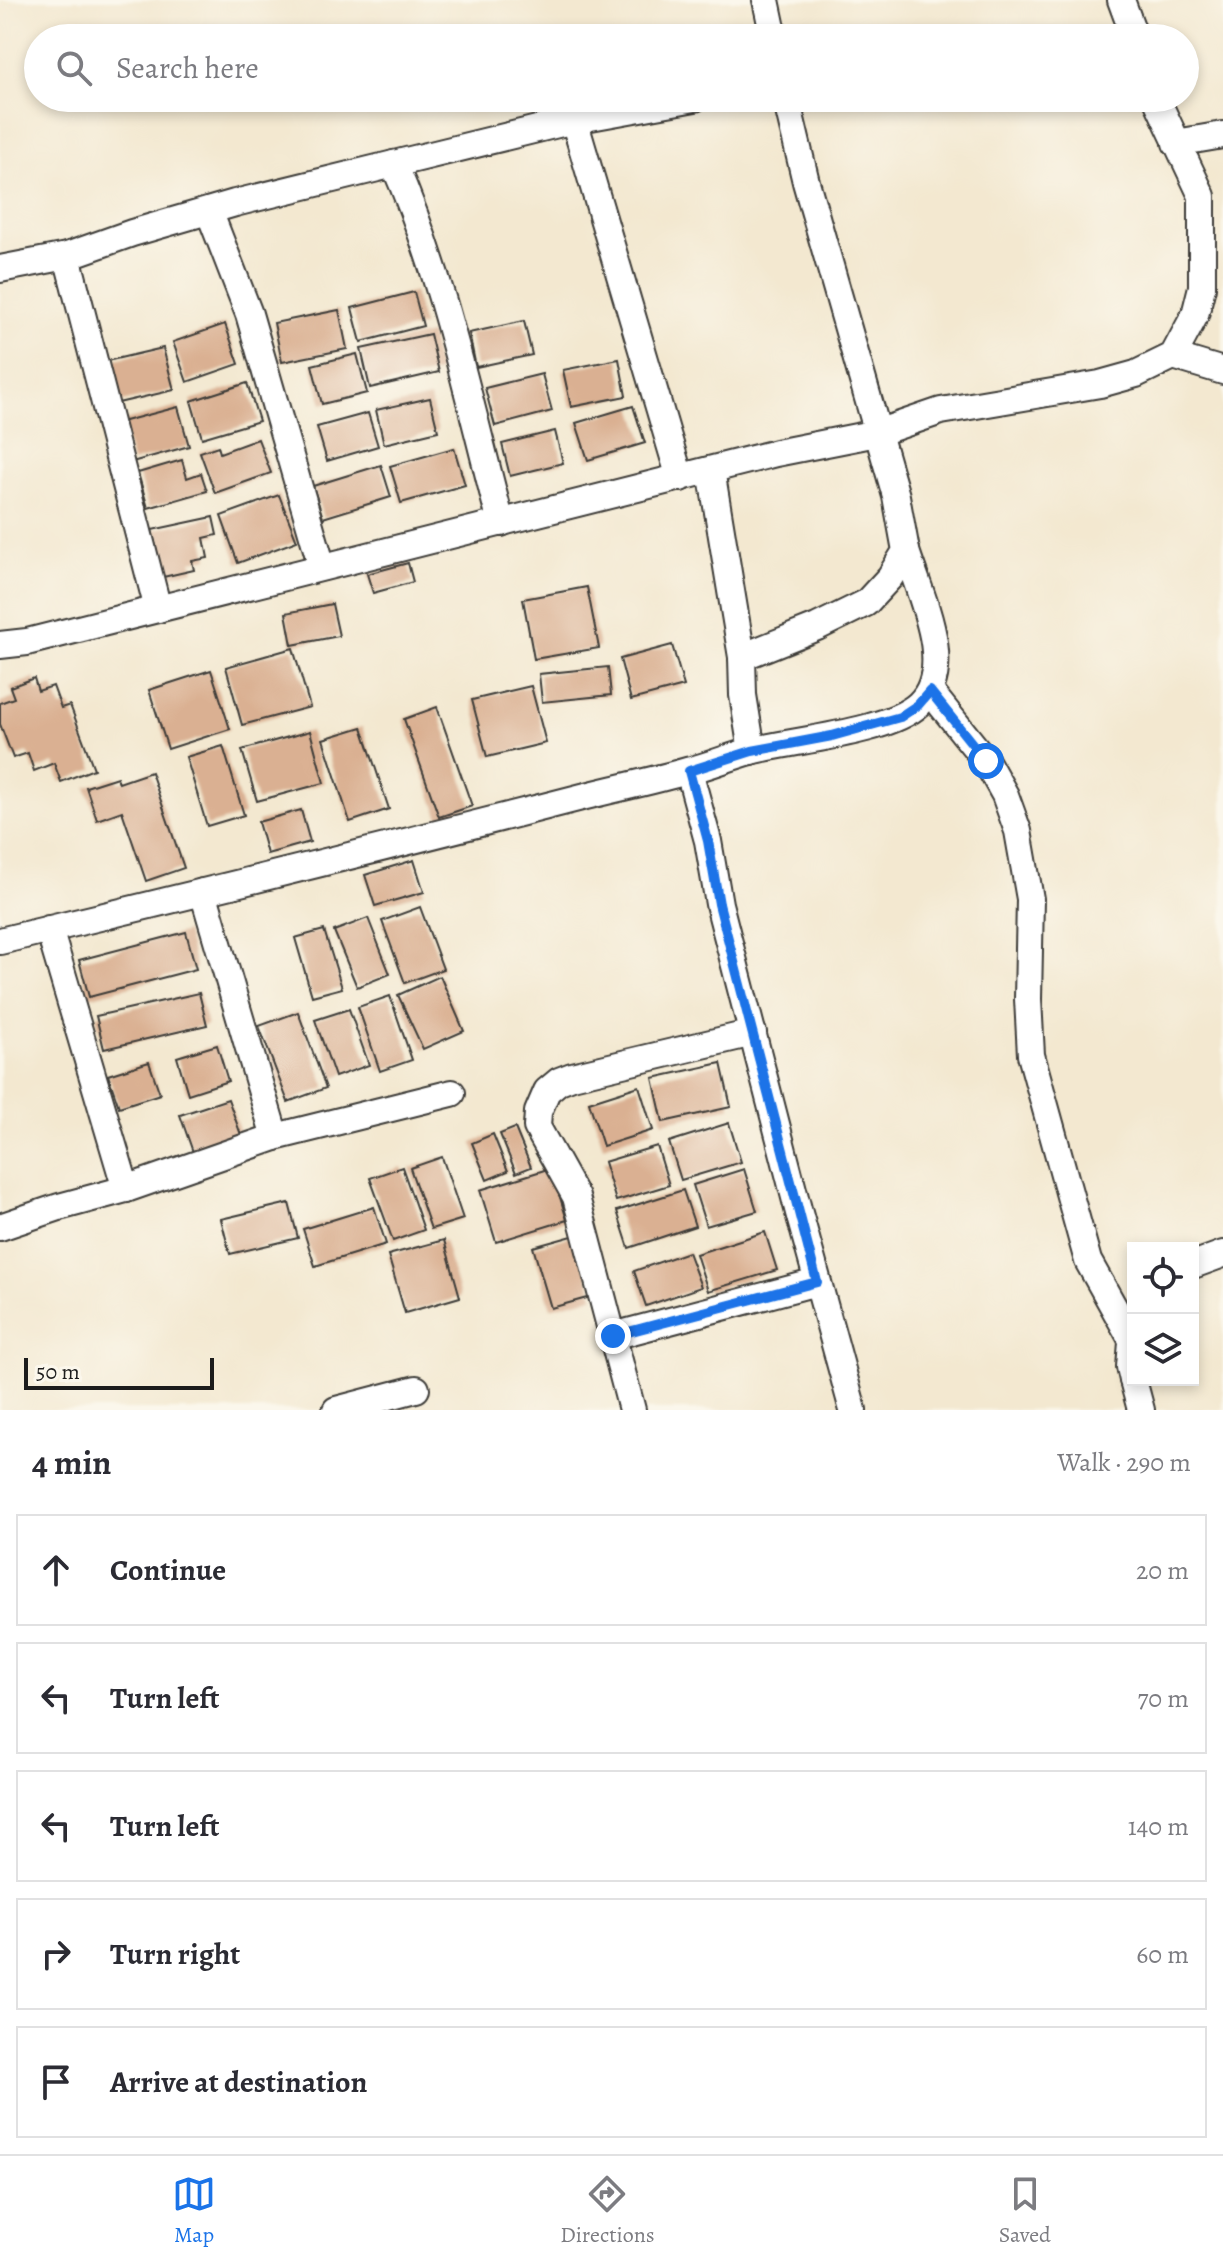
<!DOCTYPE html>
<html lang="en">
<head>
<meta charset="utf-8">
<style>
	:root { --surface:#fff; --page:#f7f7f7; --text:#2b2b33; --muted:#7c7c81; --line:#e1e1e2; --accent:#1a73e8 }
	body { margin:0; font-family:Alegreya,serif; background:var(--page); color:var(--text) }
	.controls { position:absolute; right:24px; bottom:24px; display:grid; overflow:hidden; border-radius:0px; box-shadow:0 4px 12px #0003 }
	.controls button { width:72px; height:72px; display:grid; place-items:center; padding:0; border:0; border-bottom:2px solid var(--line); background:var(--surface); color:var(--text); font:40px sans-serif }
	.scale { position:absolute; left:24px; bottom:20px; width:190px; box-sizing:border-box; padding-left:8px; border:4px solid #1c1c1c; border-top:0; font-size:22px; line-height:28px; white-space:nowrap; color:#1c1c1c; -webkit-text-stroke:6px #fbf7ec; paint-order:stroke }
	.stop { position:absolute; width:24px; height:24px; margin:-18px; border:6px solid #1a73e8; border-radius:50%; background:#fff }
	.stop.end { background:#1a73e8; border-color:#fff; box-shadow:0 2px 8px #0008 }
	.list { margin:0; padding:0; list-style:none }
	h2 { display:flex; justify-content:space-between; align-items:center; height:104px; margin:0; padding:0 32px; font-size:34px }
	h2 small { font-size:26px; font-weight:400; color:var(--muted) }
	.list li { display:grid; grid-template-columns:52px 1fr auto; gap:24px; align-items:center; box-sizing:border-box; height:112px; margin:0 16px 16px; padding:0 16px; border:2px solid var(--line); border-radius:0px }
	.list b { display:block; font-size:30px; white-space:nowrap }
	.list em { font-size:26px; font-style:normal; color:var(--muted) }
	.icon { flex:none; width:44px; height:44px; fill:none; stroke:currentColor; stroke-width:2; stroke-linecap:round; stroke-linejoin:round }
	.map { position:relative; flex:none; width:1223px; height:1410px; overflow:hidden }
	.search { position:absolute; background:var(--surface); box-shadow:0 4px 12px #0003; left:24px; right:24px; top:24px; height:88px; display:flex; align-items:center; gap:20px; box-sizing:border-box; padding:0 28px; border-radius:44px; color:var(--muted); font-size:30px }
	.sheet { height:744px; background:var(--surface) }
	nav { display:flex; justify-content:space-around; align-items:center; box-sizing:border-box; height:112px; border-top:2px solid var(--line); background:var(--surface); font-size:22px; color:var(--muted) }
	nav a { display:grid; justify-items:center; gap:4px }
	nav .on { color:var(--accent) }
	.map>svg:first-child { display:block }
	.building { fill:#dab092 }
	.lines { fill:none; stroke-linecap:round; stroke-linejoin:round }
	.minor-casing { stroke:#3c3b37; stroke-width:30 }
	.minor { stroke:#fff; stroke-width:26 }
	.route { stroke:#1a73e8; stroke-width:10 }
</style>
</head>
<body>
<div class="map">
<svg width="1223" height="1410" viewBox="0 0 1223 1410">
	<rect width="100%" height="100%" fill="#fbf7ec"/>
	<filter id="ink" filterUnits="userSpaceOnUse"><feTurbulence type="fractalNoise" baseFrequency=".0125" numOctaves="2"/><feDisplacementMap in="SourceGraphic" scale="16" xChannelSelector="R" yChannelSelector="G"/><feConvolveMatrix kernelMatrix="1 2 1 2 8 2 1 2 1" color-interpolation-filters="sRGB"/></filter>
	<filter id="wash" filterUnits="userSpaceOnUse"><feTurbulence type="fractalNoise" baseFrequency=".006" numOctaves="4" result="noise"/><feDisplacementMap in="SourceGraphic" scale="32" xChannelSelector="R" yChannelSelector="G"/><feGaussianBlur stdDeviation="1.8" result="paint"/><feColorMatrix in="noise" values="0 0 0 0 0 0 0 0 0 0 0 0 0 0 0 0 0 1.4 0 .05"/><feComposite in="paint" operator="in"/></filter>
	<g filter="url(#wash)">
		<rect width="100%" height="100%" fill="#f3e8d0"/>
		<g id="blocks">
			<g class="building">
				<polygon points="414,292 423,326 361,342 352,308"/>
				<polygon points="339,310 347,349 282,362 274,323"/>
				<polygon points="524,321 532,355 476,367 469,333"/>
				<polygon points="225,324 239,364 187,382 173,342"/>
				<polygon points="430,334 439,372 370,388 361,349"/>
				<polygon points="163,348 174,390 118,403 107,361"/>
				<polygon points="357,354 367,393 322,404 312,365"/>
				<polygon points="619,359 626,396 571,407 563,370"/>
				<polygon points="542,374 552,411 495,426 485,388"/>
				<polygon points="247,383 259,421 202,438 191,401"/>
				<polygon points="430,398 438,431 384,444 376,410"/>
				<polygon points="633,406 645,443 588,460 576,423"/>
				<polygon points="178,407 189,446 132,462 121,422"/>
				<polygon points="368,413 378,446 327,461 317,427"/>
				<polygon points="555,431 563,463 510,476 502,444"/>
				<polygon points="258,439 271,473 215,493 200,452 218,446 220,453"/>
				<polygon points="454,448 465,485 401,503 390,466"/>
				<polygon points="182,460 187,478 201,473 207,491 148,508 138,473"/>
				<polygon points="381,465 391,497 323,518 313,486"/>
				<polygon points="279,495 297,541 238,563 221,516"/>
				<polygon points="213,517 217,535 204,538 208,558 192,561 194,570 163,577 152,530"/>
				<polygon points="408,563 413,582 373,593 367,574"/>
				<polygon points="587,587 599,648 534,659 523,599"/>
				<polygon points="332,604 339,636 292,645 286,613"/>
				<polygon points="672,645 684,686 631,700 620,659"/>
				<polygon points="293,648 310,707 242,725 226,667"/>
				<polygon points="608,667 611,695 542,702 539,674"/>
				<polygon points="211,670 230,729 168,749 149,690"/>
				<polygon points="34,678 38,691 53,686 61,708 70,705 94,769 61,782 54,763 34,771 28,753 13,758 0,724 0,703 14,698 10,687"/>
				<polygon points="531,686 546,743 487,757 472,700"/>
				<polygon points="437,707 472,806 439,817 404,719"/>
				<polygon points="362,727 389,809 350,822 323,739"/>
				<polygon points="310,731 324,783 257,801 242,750"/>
				<polygon points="223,746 244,815 207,826 186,757"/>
				<polygon points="151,772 184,868 146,881 122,811 97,820 86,787 117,777 119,783"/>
				<polygon points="301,810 310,842 267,854 258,822"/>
				<polygon points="414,860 424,892 375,906 365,875"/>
				<polygon points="420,907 443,969 405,983 382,921"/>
				<polygon points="368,918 390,974 357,987 334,931"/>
				<polygon points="324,930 342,988 312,996 295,938"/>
				<polygon points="186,932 196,969 89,997 79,960"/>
				<polygon points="440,976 464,1031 423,1049 398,995"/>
				<polygon points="199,993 207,1025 104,1049 96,1016"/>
				<polygon points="390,996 412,1060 380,1071 358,1007"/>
				<polygon points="349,1009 369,1065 335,1077 315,1020"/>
				<polygon points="298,1012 326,1088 288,1102 259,1026"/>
				<polygon points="217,1045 228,1081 188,1094 177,1057"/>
				<polygon points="149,1062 160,1094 119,1107 108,1075"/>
				<polygon points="721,1063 731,1107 663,1122 653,1078"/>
				<polygon points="639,1086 653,1130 603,1146 589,1102"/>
				<polygon points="228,1099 241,1135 193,1152 180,1115"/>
				<polygon points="729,1123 741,1162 681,1180 669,1142"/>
				<polygon points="515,1128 531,1167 516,1173 500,1134"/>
				<polygon points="493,1134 508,1171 487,1180 472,1143"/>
				<polygon points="657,1146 669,1185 616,1201 604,1162"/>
				<polygon points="442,1157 463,1219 431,1229 410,1168"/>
				<polygon points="402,1167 424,1230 393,1241 370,1178"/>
				<polygon points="551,1168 567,1220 496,1242 480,1190"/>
				<polygon points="744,1169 757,1211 706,1226 693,1185"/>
				<polygon points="683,1190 695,1226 629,1248 617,1211"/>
				<polygon points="289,1203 298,1238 230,1254 221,1219"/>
				<polygon points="374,1207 386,1244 315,1266 303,1229"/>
				<polygon points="765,1232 777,1270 708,1291 696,1254"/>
				<polygon points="576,1235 594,1296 551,1308 533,1247"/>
				<polygon points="444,1240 460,1297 405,1313 388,1255"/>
				<polygon points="688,1252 701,1287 646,1306 634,1271"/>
			</g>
		</g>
	</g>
	<g filter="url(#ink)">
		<use href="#blocks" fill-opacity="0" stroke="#3c3b37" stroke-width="2"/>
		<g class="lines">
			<defs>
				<g id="minor">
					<polyline points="766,0 774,38"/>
					<polyline points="1121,0 1135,38"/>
					<polyline points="574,120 680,478"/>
					<polyline points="1176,143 1223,135"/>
					<path d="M 394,164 C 444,278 469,402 501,523"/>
					<polyline points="209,211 249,314 322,567"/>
					<polyline points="67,256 158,609"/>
					<polyline points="0,269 67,256 132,233 235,203 394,164 574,120 695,98"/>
					<polyline points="1173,356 1223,371"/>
					<polyline points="711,470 742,657"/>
					<polyline points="0,645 27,642 776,453 877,433 941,411 1100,384 1136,374 1173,356 1195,315 1202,287 1202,196 1156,98"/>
					<polyline points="930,691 986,761 1005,795 1018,831 1030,899 1028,999 1031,1055 1088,1261 1131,1338"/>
					<polyline points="752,751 743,695 742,657 817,627 866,603 890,577 906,551 896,496 806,182 786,98"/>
					<polyline points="689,771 708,841 719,904 799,1213 853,1410"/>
					<polyline points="203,892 275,1137"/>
					<polyline points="49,929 126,1189"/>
					<path d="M 0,941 C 194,895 388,847 582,797 C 617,788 652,781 687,771 C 709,766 729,757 751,751 C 793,740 888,733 919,704 C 957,668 919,593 906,551"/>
					<polyline points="0,1227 59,1207 126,1189 275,1137 452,1093"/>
					<polyline points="1193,1265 1223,1254"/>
					<polyline points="1133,1330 1130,1367 1133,1380"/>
					<polyline points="613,1336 817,1282"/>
					<polyline points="1133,1380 1141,1410"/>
					<polyline points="336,1410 416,1389"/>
					<polyline points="632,1410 576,1197 537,1127 538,1112 547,1091 559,1081 572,1076 753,1033"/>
				</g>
			</defs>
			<use href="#minor" class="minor-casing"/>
			<use href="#minor" class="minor"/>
		</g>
	</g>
	<g class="lines" filter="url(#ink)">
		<polyline class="route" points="613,1336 817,1282 719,904 708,841 689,771 752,751 832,736 900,717 918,705 930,691 986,761"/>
	</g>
</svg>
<div class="controls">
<button><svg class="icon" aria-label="locate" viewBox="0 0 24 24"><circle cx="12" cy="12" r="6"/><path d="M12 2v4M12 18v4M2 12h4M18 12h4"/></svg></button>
<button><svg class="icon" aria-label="layers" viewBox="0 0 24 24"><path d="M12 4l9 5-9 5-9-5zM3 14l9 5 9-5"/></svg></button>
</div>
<div class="scale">50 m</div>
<div class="stop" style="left:986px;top:761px"></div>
<div class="stop end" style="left:613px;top:1336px"></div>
<div class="search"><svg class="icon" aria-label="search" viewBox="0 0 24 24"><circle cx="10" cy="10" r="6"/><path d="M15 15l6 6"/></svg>Search here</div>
</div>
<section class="sheet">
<h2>4 min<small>Walk · 290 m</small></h2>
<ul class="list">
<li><svg class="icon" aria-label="ahead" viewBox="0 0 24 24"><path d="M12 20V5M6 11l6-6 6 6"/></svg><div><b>Continue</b></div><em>20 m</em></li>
<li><svg class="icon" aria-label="left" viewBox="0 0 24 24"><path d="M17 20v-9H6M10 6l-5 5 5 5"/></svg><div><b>Turn left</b></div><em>70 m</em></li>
<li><svg class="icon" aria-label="left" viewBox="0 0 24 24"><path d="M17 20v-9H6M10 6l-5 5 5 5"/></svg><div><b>Turn left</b></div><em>140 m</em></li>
<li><svg class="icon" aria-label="right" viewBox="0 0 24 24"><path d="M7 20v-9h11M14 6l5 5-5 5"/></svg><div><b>Turn right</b></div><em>60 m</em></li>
<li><svg class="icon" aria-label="arrive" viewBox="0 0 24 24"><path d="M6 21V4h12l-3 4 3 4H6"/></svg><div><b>Arrive at destination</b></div></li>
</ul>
</section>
<nav>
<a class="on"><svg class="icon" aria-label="map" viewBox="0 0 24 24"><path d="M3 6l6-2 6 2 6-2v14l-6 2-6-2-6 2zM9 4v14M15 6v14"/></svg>Map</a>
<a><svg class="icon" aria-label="directions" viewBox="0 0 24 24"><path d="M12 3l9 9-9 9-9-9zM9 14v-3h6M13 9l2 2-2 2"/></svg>Directions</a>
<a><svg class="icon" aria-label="saved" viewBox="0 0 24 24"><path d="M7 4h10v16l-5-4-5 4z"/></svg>Saved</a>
</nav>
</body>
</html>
